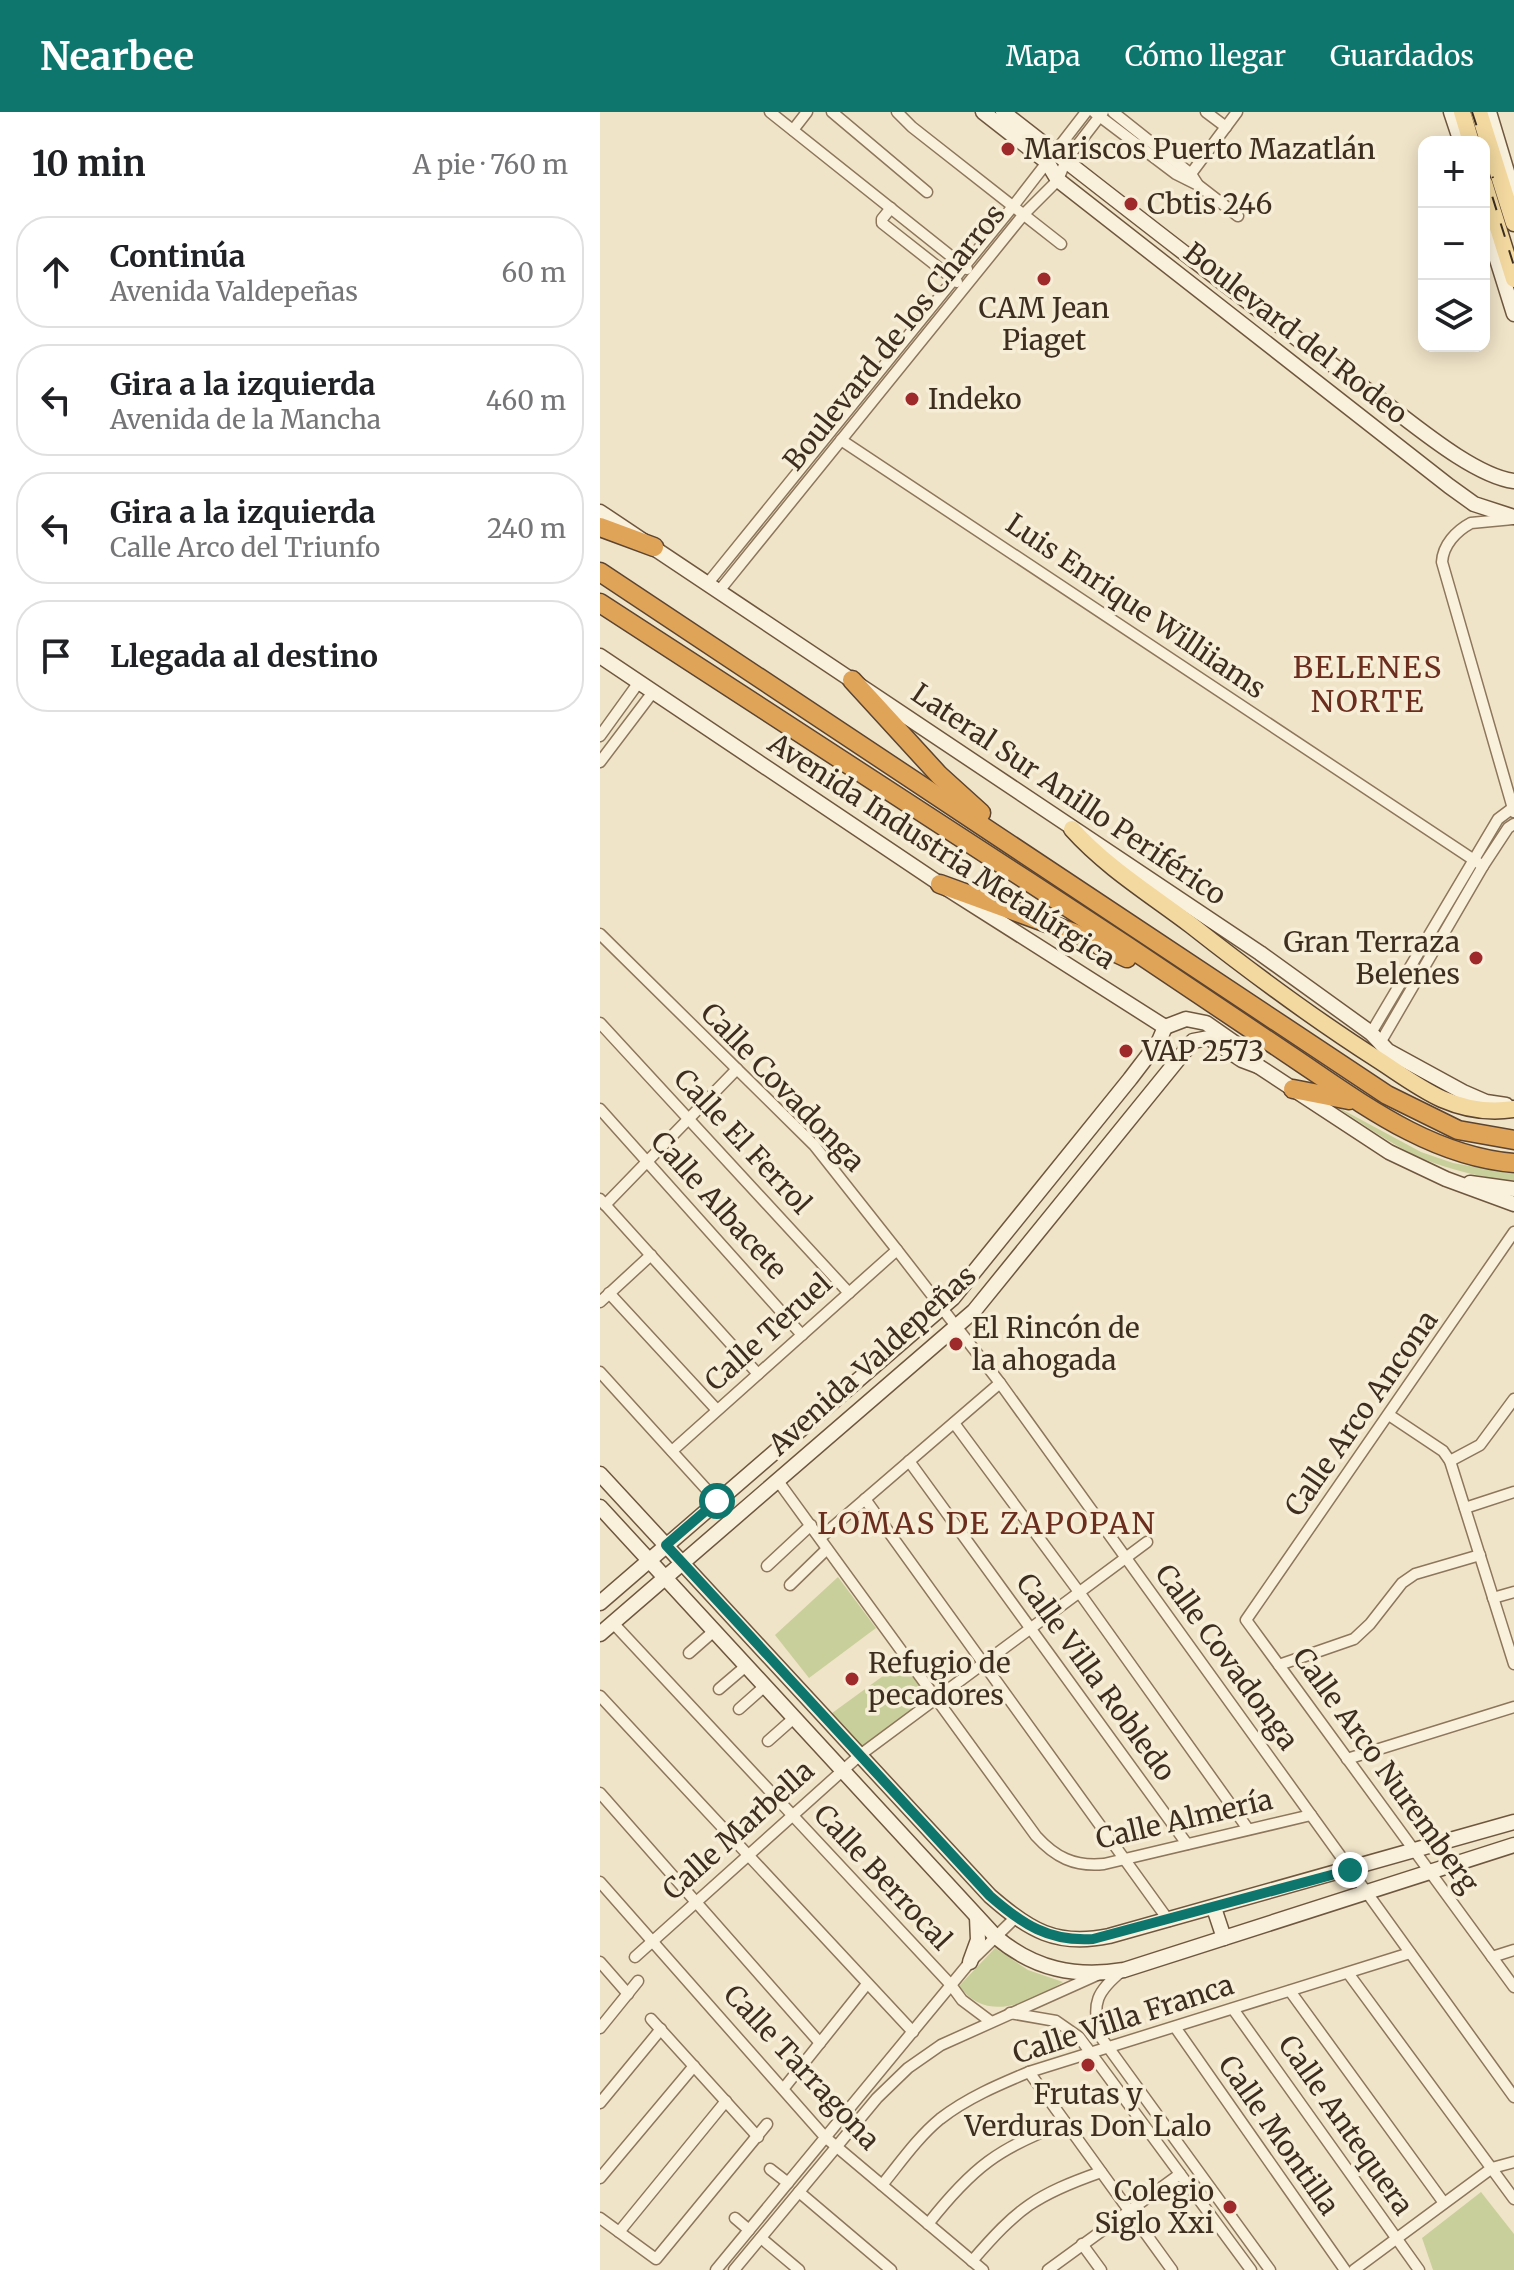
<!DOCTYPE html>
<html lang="es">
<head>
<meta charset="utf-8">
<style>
	:root { --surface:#fff; --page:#f2f2f2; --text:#202124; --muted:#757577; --line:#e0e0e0; --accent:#0f766e }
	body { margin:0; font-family:Merriweather,serif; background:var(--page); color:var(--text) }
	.controls { position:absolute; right:24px; top:24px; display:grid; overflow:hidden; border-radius:16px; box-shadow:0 4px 20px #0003 }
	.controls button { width:72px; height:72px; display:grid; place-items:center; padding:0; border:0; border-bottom:2px solid var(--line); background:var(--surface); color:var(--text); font:40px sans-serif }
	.stop { position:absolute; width:24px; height:24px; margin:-18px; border:6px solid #0f766e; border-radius:50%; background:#fff }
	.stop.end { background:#0f766e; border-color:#fff; box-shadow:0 2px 8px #0008 }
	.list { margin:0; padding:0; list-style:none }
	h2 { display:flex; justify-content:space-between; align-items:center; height:104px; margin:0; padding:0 32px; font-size:34px }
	h2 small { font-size:26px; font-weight:400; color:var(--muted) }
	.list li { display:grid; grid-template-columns:52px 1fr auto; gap:24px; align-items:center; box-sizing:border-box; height:112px; margin:0 16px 16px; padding:0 16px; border:2px solid var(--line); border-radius:32px }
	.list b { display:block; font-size:30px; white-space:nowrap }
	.list p { margin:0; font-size:26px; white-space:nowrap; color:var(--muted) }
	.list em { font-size:26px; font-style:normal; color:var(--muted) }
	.icon { flex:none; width:44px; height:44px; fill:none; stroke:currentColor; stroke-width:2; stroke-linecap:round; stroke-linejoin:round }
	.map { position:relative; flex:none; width:914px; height:2158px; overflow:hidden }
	header { display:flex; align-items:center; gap:48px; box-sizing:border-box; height:112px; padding:0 40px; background:var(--accent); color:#fff }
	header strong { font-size:38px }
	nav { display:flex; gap:44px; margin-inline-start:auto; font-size:28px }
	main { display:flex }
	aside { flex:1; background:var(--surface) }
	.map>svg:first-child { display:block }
	.green { fill:#c9cf9b }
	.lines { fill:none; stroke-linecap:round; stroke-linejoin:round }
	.street-casing { stroke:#8d765c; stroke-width:13 }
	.secondary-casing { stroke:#6f573f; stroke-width:17 }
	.primary-casing { stroke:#5b4430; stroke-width:19 }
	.highway-casing { stroke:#5b4430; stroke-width:21 }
	.street { stroke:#faf1dc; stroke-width:10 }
	.secondary { stroke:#faf1dc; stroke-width:14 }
	.primary { stroke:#f3d9a0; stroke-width:16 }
	.highway { stroke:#e0a458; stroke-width:18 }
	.rail { stroke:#3d2e20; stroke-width:2; stroke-dasharray:14 14; stroke-linecap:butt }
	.route { stroke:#0f766e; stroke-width:10 }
	.poi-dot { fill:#9e2a2b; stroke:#f7eed8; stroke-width:3 }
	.labels { text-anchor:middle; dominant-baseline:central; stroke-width:7; stroke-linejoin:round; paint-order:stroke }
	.poi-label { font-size:28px; fill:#3d2e20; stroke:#f7eed8; text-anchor:start }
	.street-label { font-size:28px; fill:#3d2e20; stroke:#f7eed8 }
	.neighbourhood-label { font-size:30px; letter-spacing:2px; fill:#6b2e1e; stroke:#f7eed8 }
</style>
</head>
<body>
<header>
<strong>Nearbee</strong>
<nav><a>Mapa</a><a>Cómo llegar</a><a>Guardados</a></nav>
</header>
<main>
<aside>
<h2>10 min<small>A pie · 760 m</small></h2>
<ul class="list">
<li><svg class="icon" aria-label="ahead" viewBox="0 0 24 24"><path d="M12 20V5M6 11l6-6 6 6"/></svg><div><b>Continúa</b><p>Avenida Valdepeñas</p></div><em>60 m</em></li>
<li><svg class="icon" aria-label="left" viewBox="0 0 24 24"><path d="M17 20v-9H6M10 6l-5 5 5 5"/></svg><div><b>Gira a la izquierda</b><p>Avenida de la Mancha</p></div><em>460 m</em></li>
<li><svg class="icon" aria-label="left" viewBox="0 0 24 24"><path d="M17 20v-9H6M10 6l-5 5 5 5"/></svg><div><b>Gira a la izquierda</b><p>Calle Arco del Triunfo</p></div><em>240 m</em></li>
<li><svg class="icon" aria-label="arrive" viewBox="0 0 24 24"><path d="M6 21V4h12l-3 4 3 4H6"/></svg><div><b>Llegada al destino</b></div></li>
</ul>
</aside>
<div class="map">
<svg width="914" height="2158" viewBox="0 0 914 2158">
	<rect width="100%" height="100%" fill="#f0e4c8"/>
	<g class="green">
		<path d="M 730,991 L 821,1040 L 853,1051 L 914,1062 L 914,1070 C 887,1066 860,1060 834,1051 C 797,1038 764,1012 730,991 Z"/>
		<polygon points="238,1465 276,1516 209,1566 175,1523"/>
		<polygon points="305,1548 332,1584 260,1638 228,1604"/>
		<path d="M 395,1836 L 428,1858 L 463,1870 C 430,1890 387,1912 359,1874 Z"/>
		<polygon points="881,2080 914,2122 914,2158 833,2158 822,2126"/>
	</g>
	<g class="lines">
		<defs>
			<g id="street">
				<polyline points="170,0 367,157"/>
				<polyline points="232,0 327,80"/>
				<polyline points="297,0 312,15 461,132"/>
				<polyline points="494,0 576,62 598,73"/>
				<polyline points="513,0 591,62 598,73 638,104"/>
				<polyline points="606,0 626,15"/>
				<polyline points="193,18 207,0"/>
				<polyline points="587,67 637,0"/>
				<polyline points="291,96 282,107 282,111 357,170"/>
				<polyline points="241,328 883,754"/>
				<path d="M 913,407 L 871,411 C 856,419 843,433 842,450 L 914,700"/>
				<polyline points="108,471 414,93 486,0"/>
				<polyline points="119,479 424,102 458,68 466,48 503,0"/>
				<polyline points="0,624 39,570"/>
				<polyline points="0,650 53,580"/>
				<polyline points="0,822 214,1033 297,1138 400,1271 914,1985"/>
				<polyline points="0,911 249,1181"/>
				<polyline points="771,921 898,707 910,698 914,699"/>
				<polyline points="780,931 883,754 908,716 914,712"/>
				<polyline points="0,997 202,1223"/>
				<polyline points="0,1087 158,1262"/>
				<polyline points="5,1093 137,957"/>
				<polyline points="914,1120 646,1508 914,1875"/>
				<polyline points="9,1181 117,1298"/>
				<polyline points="0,1190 51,1143"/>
				<polyline points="0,1260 117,1389"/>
				<polyline points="789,1303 843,1339 850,1349 914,1552"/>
				<polyline points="354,1311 479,1480 648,1717"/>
				<polyline points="72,1339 297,1138"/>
				<polyline points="309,1349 587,1732"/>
				<polyline points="850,1349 880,1333 914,1287"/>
				<path d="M 178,1369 L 436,1724 C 455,1745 474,1755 504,1752 L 711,1703"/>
				<polyline points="265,1387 569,1809"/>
				<polyline points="865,1396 914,1380"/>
				<polyline points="220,1426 400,1271"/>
				<polyline points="167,1454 211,1413"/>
				<polyline points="190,1473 227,1437"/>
				<polyline points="893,1486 914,1480"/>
				<polyline points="13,1511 351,1873 362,1888 390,1909"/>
				<polyline points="89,1541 114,1519"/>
				<polyline points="679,1553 754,1527 770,1512 802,1471 815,1462 880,1443"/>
				<polyline points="119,1577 146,1554"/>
				<polyline points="0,1584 313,1920"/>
				<polyline points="139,1597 165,1574"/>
				<polyline points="168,1629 194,1606"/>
				<polyline points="747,1647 914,1595"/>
				<polyline points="0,1681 220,1931"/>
				<polyline points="0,1770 225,2025 383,2158"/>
				<polyline points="35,1845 260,1643 547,1430"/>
				<polyline points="892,1845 914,1838"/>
				<polyline points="0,1850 28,1882"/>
				<path d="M 523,1858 C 497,1879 491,1891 500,1924 L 670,2158"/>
				<polyline points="748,1861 914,2087"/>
				<polyline points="690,1879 844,2091"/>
				<polyline points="633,1897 819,2158"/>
				<polyline points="410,1901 456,1909 479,1925 651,2158"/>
				<polyline points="51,1907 158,2025"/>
				<polyline points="575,1915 745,2158"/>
				<polyline points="0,1916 38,1869"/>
				<polyline points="429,1960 572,2158"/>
				<polyline points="184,1976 267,1872"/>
				<polyline points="0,1991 61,1917"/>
				<polyline points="170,2057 188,2071"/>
				<polyline points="0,2066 94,1954"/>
				<path d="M 282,2073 C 300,2051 318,2025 340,2007 C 367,1986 398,1973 429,1960 L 810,1841"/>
				<polyline points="199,2080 291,2158"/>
				<polyline points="0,2106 56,2147 167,2012"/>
				<polyline points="135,2106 149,2118"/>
				<path d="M 328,2112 C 372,2056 399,2035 466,2011"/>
				<polyline points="19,2120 126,1989"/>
				<polyline points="161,2126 199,2158"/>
				<polyline points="482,2132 501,2158"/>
				<path d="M 372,2149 C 418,2096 435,2083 501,2060"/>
				<polyline points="116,2158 370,1850 415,1806"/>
				<polyline points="134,2158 277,1986 308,1956 341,1933 497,1863"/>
				<polyline points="448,2158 580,2062"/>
				<polyline points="754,2158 892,2056 914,2050"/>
			</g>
			<g id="secondary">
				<polyline points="383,0 447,50 458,68 849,374 874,392 914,405"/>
				<path d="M 403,0 C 529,98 655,198 785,291 C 817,315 875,364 914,369"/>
				<polyline points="851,0 861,30"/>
				<polyline points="889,0 914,83"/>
				<polyline points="884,106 914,202"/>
				<polyline points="0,400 660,841 771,921 788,939 863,980 886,990 906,993"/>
				<polyline points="0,544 340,772 565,915"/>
				<polyline points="565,915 586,907 606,911 639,934 658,954 789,1040 846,1067 914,1092"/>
				<polyline points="870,1071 914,1077"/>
				<path d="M 0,1362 L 390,1784 C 429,1818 456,1835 509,1824 L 914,1710"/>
				<path d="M 0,1395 L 396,1825 C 434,1857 475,1866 524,1858 L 914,1733"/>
				<polyline points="0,1491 353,1186 530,967 559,929 565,915"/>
				<polyline points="0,1522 374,1199 593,929 609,926 642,948 658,954"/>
				<polyline points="614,1796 624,1826"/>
				<polyline points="370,1850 378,1828 377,1805"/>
			</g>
			<g id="primary">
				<polyline points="862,0 871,30"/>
				<polyline points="879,0 914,111"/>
				<polyline points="884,71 914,167"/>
				<path d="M 472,717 C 506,755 550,782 591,813 C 652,861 714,907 780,949 C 800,962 820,977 842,987 C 865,997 889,1001 914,997"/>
			</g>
			<g id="highway">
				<polyline points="0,415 54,435"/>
				<polyline points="0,460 787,983 858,1018 914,1028"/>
				<path d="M 0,491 C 176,606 352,719 527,834 C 581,870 635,906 688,942 C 757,988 828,1044 914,1051"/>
				<polyline points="252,568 339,663 381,701"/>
				<polyline points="340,772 474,821 527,846"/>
				<polyline points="693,977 749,988"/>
			</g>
		</defs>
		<use href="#street" class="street-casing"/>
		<use href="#secondary" class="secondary-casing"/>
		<use href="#primary" class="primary-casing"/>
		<use href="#highway" class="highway-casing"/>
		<use href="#street" class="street"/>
		<use href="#secondary" class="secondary"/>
		<use href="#primary" class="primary"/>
		<use href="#highway" class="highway"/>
		<g class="rail">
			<polyline points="872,0 882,30"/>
			<polyline points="884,38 893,66"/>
			<polyline points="884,58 914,154"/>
		</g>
	</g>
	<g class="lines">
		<path class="route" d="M 117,1389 L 66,1433 L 390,1784 C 422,1812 449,1830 493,1827 L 750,1758"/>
	</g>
	<g class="poi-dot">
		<circle cx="408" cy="37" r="8"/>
		<circle cx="531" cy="92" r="8"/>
		<circle cx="444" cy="167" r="8"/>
		<circle cx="312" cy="287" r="8"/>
		<circle cx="876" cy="846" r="8"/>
		<circle cx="526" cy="939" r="8"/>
		<circle cx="356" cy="1232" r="8"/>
		<circle cx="252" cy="1567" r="8"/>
		<circle cx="488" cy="1953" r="8"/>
		<circle cx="630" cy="2095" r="8"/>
	</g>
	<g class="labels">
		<g class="poi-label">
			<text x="424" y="37">Mariscos Puerto Mazatlán</text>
			<text x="547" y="92">Cbtis 246</text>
			<text x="444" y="196" text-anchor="middle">CAM Jean<tspan x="444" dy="32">Piaget</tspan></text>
			<text x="328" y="287">Indeko</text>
			<text x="860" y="830" text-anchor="end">Gran Terraza<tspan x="860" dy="32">Belenes</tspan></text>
			<text x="542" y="939">VAP 2573</text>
			<text x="372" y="1216">El Rincón de<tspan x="372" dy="32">la ahogada</tspan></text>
			<text x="268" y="1551">Refugio de<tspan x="268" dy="32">pecadores</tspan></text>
			<text x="488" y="1982" text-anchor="middle">Frutas y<tspan x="488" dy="32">Verduras Don Lalo</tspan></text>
			<text x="614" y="2079" text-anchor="end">Colegio<tspan x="614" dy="32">Siglo Xxi</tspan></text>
		</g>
		<g class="street-label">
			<text transform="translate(696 221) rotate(38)">Boulevard del Rodeo</text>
			<text transform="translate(294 225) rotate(-51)">Boulevard de los Charros</text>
			<text transform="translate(536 494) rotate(34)">Luis Enrique Williiams</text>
			<text transform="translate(469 682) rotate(34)">Lateral Sur Anillo Periférico</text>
			<text transform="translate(342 739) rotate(33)">Avenida Industria Metalúrgica</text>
			<text transform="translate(183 975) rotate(46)">Calle Covadonga</text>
			<text transform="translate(143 1029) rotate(47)">Calle El Ferrol</text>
			<text transform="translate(119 1093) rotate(48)">Calle Albacete</text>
			<text transform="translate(168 1220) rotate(-42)">Calle Teruel</text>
			<text transform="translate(272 1248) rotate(-42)">Avenida Valdepeñas</text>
			<text transform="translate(761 1301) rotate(-55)">Calle Arco Ancona</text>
			<text transform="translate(627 1545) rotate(54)">Calle Covadonga</text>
			<text transform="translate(496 1565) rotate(54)">Calle Villa Robledo</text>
			<text transform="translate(786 1658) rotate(54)">Calle Arco Nuremberg</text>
			<text transform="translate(584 1707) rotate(-13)">Calle Almería</text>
			<text transform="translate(138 1718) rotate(-42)">Calle Marbella</text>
			<text transform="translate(283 1765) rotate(47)">Calle Berrocal</text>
			<text transform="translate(523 1907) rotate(-18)">Calle Villa Franca</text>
			<text transform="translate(202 1955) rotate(47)">Calle Tarragona</text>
			<text transform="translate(746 2013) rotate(55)">Calle Antequera</text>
			<text transform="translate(679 2023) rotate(55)">Calle Montilla</text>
		</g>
		<g class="neighbourhood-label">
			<text x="768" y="555">BELENES<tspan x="768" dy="34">NORTE</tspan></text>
			<text x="387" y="1411">LOMAS DE ZAPOPAN</text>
		</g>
	</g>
</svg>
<div class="controls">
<button>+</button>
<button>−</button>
<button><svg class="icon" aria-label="layers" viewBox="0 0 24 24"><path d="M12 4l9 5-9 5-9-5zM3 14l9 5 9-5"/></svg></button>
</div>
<div class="stop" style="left:117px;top:1389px"></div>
<div class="stop end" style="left:750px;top:1758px"></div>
</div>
</main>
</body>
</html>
